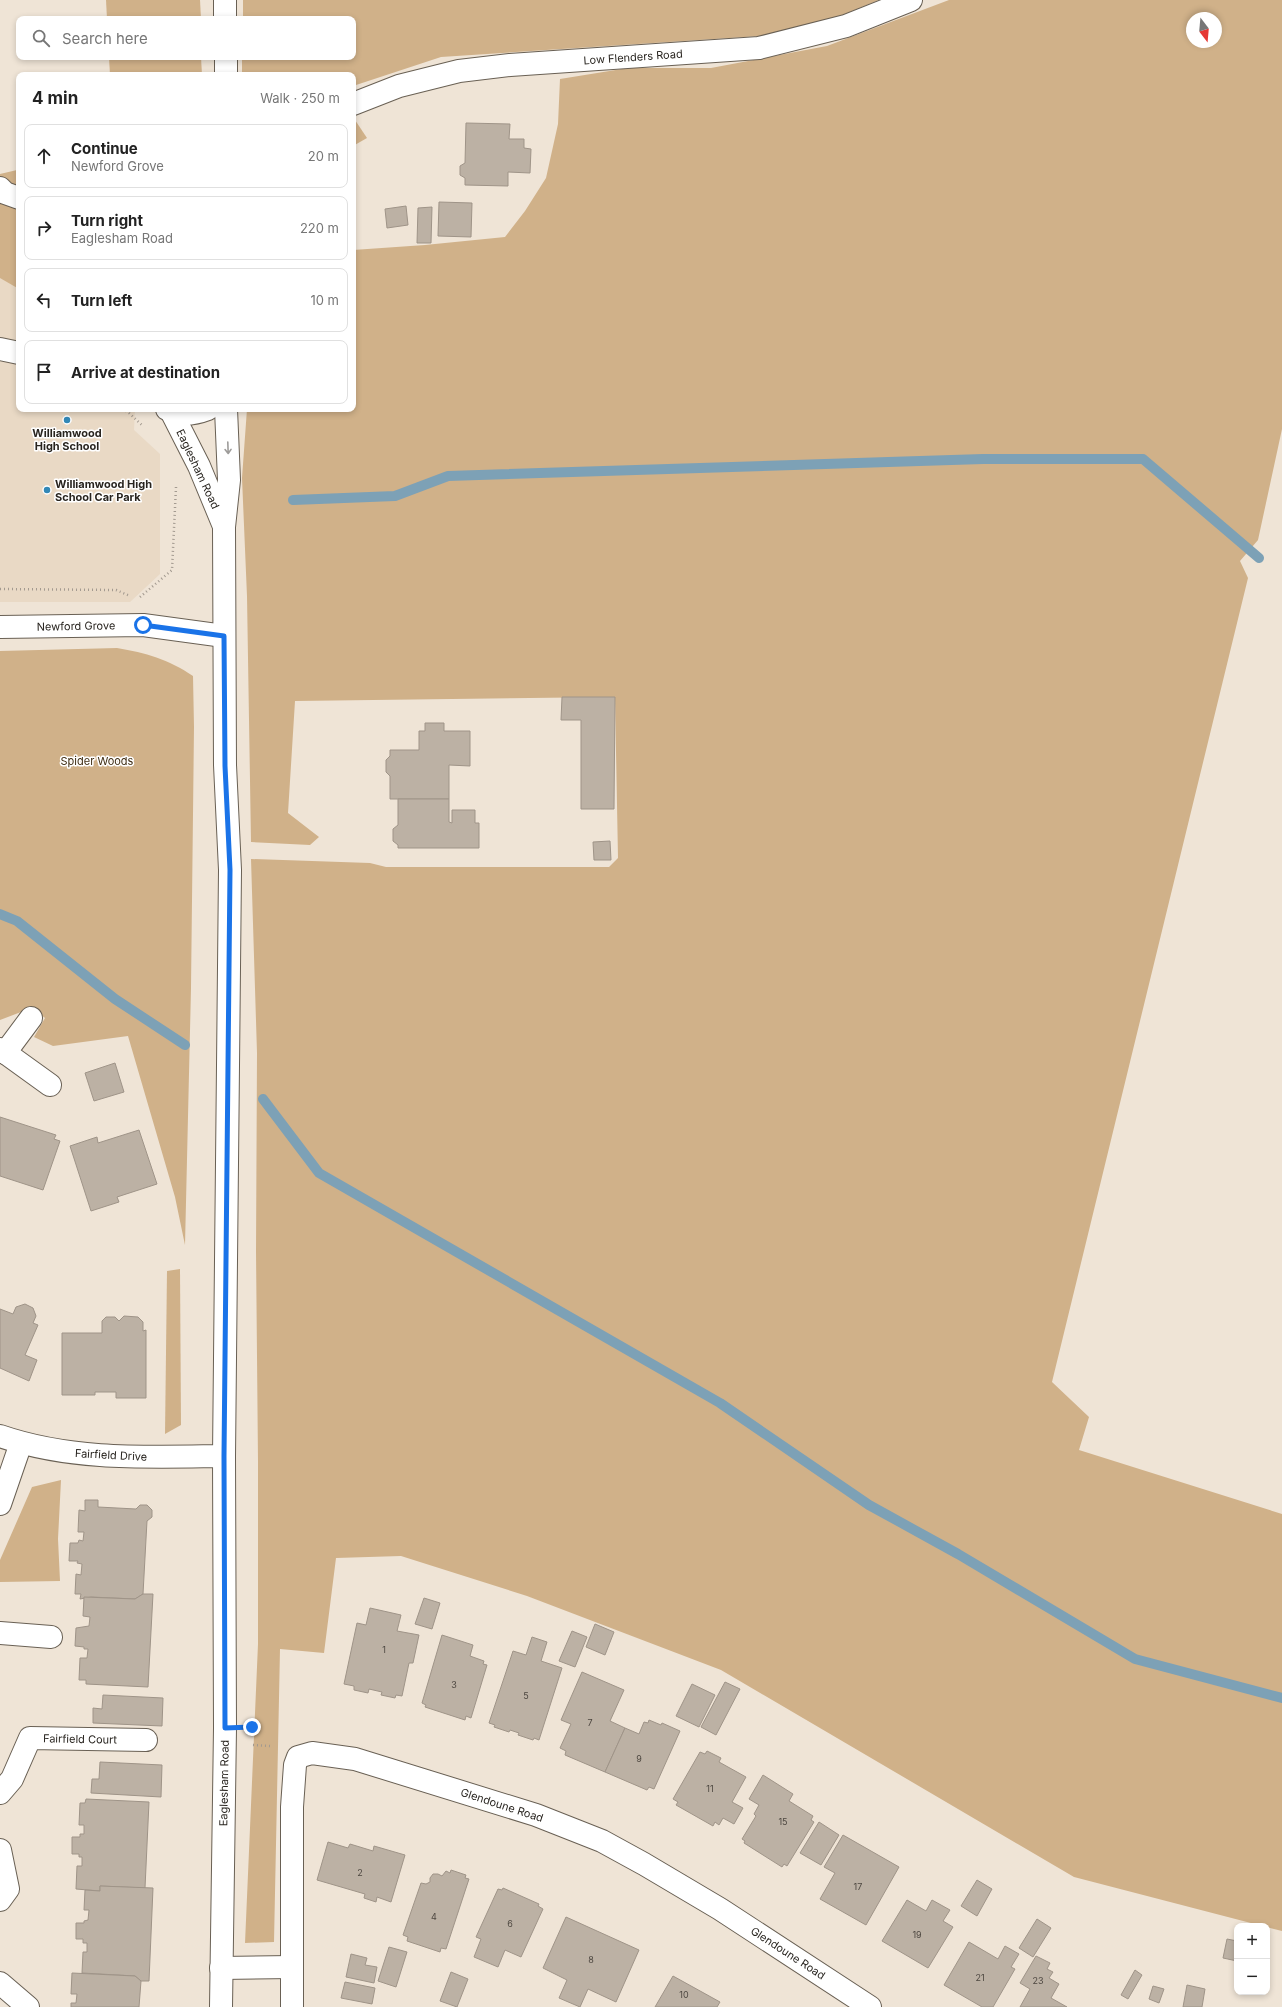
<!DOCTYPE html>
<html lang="en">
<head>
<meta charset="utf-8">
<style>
	:root { --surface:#fff; --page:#f2f2f2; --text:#222; --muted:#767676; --line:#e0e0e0 }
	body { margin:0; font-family:Inter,sans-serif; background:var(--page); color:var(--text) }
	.controls { position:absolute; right:12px; bottom:12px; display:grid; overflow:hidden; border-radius:8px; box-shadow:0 2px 6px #0003 }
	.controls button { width:36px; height:36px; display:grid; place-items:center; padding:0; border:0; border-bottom:1px solid var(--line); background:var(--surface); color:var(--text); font:20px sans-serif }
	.compass { position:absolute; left:1186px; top:12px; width:36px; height:36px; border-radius:50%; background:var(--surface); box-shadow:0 2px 6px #0003; rotate:164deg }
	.stop { position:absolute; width:12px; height:12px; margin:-9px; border:3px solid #1a73e8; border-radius:50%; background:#fff }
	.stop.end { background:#1a73e8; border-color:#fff; box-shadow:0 1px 4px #0008 }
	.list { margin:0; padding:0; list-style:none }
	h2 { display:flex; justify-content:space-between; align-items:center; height:52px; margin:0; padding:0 16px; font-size:17px }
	h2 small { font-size:13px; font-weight:400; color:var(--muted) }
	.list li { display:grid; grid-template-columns:26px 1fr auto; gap:12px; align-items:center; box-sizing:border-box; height:64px; margin:0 8px 8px; padding:0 8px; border:1px solid var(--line); border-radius:8px }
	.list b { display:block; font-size:15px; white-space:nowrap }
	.list p { margin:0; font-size:13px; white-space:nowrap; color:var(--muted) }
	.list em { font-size:13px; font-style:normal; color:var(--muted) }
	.icon { flex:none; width:22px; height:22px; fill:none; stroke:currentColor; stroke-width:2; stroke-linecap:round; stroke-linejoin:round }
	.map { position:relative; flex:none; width:1282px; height:2007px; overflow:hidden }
	.search { position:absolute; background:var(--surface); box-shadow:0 2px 6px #0003; left:16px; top:16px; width:340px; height:44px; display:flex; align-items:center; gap:10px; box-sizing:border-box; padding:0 14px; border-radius:8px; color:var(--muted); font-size:15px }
	.panel { position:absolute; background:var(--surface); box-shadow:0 2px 6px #0003; left:16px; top:72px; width:340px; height:340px; border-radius:8px }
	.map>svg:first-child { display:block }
	.built { fill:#e9d9c5 }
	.green { fill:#d0b189; fill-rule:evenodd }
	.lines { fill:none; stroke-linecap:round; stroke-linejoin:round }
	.stream { stroke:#7da1b6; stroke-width:10 }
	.building { fill:#bcb1a4; stroke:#9f9488 }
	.minor-casing { stroke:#696054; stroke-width:24 }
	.major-casing { stroke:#696054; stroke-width:24 }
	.path { stroke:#a39a90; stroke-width:2.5; stroke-dasharray:1 3; stroke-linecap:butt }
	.minor { stroke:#fff; stroke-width:22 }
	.major { stroke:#fff; stroke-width:22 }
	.oneway { stroke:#9e9c9a }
	.route { stroke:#1a73e8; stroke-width:5 }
	.poi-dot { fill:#3288b7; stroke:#fff; stroke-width:1.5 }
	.labels { text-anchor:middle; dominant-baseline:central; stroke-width:3; stroke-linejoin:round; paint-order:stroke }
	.number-label { font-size:9px; fill:#4d4740 }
	.street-label { font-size:11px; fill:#28241f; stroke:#fff }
	.poi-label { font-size:11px; font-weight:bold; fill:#28241f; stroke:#fff }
	.park-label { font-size:11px; fill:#3e2c12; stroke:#fff }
</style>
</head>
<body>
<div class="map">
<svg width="1282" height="2007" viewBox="0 0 1282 2007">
	<rect width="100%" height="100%" fill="#efe4d6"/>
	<polygon class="built" points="0,257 19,269 19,409 135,409 134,430 160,454 160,574 130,602 0,602"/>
	<g class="green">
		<polygon points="106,0 200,0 201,19 107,19"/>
		<polygon points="243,0 879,0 840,16 760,36 441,57 353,86 353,75 242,75 242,57 353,57 353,19 243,19"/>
		<path d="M 949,0 L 1282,0 L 1282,429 L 1258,540 L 1240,561 L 1248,578 L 1052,1382 L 1089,1417 L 1079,1450 L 1282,1514 L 1282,1931 L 1074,1877 L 721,1670 L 527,1596 L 401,1556 L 336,1558 L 324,1653 L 280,1649 L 274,1942 L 245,1943 L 258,1644 L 258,1461 L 256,1251 L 257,1053 L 251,859 L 370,863 L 386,867 L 609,867 L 618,858 L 615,697 L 295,701 L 288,813 L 319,837 L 310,845 L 251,842 L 247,596 L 242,478 L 247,409 L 353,409 L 353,250 L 425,245 L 505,237 L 525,211 L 546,178 L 558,124 L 560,79 L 628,68 L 711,68 L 827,46 ZM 1192,18 L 1216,18 L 1216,42 L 1192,42 Z"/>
		<polygon points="109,57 201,57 202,75 110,75"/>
		<polygon points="353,117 367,138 353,146"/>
		<polygon points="17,170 19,173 19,289 0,278 0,174"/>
		<path d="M 117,648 C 146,653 168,659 193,676 L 194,727 L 191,988 L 185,1245 L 175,1197 L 128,1036 L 53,1046 L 34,1037 L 45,1018 L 30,1006 L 21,1012 L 0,1020 L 0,651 Z"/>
		<polygon points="180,1269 181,1425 165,1434 167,1271"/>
		<polygon points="61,1480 58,1539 60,1581 0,1582 0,1560 32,1487"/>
	</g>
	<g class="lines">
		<g class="stream">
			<polyline points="293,500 395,496 448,476 983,459 1143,459 1259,558"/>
			<polyline points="0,914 17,921 115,999 185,1045"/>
			<polyline points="263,1099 319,1173 720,1403 869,1505 958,1554 1135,1659 1282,1698"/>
		</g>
	</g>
	<g class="building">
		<polygon points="466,123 510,124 509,139 524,139 524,148 531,149 530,173 508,172 508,186 465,185 465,178 460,175 460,166 465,163"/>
		<polygon points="439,202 472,203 471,237 438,236"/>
		<polygon points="406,206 408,225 387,228 385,209"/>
		<polygon points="432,207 431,243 417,243 418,208"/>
		<polygon points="562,697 615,697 614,809 581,809 581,720 561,720"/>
		<polygon points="425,723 444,723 444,731 470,731 470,766 449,765 449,799 390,799 390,776 386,772 386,760 390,756 390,750 419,750 419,731 425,731"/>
		<polygon points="398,799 449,799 449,822 452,823 452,810 475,810 475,823 479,823 479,848 398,848 398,845 393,841 393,829 398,825"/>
		<polygon points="610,841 611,860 594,860 593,842"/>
		<polygon points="115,1063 124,1092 94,1101 85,1073"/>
		<polygon points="0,1117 56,1135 54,1139 60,1141 43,1190 0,1176"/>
		<polygon points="139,1130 157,1184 117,1197 119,1202 91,1211 70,1146 97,1137 98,1143"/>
		<polygon points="25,1304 33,1308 36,1316 33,1323 38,1325 25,1355 37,1360 29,1381 0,1368 0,1309 13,1314 16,1307"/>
		<polygon points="124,1316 138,1317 143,1322 143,1331 146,1330 146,1398 116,1398 116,1392 95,1392 95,1395 62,1395 62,1333 102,1333 102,1321 106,1317 115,1317 119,1321"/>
		<polygon points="85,1500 98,1500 98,1507 136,1509 140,1505 147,1505 152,1510 152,1517 147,1521 143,1594 135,1599 91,1597 80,1599 81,1594 75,1594 76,1574 81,1575 82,1564 77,1563 78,1561 69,1561 70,1543 78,1543 79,1540 83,1541 84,1532 78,1532 79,1510 85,1511"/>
		<polygon points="143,1594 153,1594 148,1687 86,1684 86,1680 79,1680 80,1658 87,1658 88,1649 84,1649 84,1647 75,1646 76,1628 89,1626 90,1617 83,1616 84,1597 135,1599"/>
		<polygon points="424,1598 440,1603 432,1629 415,1624"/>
		<polygon points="370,1608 401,1615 397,1631 419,1635 413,1663 409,1663 402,1696 396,1695 395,1698 381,1695 382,1692 369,1689 368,1693 354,1690 354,1686 344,1684 357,1623 366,1625"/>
		<polygon points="595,1624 614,1632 605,1655 586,1647"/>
		<polygon points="572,1631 587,1637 575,1667 559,1661"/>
		<polygon points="442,1635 473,1645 470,1656 484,1661 483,1664 487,1665 471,1718 466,1716 465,1720 425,1707 426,1705 422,1703"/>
		<polygon points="532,1637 547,1642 541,1661 562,1668 539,1740 534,1738 533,1740 518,1735 519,1733 510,1730 509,1732 494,1727 495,1725 489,1723 513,1651 526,1655"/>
		<polygon points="582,1672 624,1690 610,1721 625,1728 605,1772 565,1755 566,1751 560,1748 571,1724 561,1720"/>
		<polygon points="725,1682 740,1689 716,1735 701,1727"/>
		<polygon points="692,1684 715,1695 699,1727 676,1716"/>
		<polygon points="103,1695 163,1698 162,1726 93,1723 93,1708 102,1709"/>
		<polygon points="649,1720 661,1725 662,1723 680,1731 654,1789 649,1787 647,1790 605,1772 625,1728 639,1734 644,1722 648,1723"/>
		<polygon points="707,1751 721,1758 719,1762 746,1777 732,1802 743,1808 734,1824 723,1818 719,1825 715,1822 713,1826 676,1805 678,1802 673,1799 700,1752 705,1754"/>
		<polygon points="100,1762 162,1765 161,1797 91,1793 92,1779 99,1779"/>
		<polygon points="763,1775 793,1794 789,1801 813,1816 811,1820 814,1822 787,1866 784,1864 782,1867 744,1843 745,1841 742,1839 756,1816 754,1814 759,1805 749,1799"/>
		<polygon points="86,1799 149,1802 145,1888 100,1886 100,1891 76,1889 77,1866 82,1866 82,1857 79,1857 79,1854 72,1854 72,1837 80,1837 80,1834 84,1834 84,1825 79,1825 80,1803 85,1803"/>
		<polygon points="819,1822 839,1835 821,1865 800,1853"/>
		<polygon points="843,1835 899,1867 866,1925 820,1899 835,1873 824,1867"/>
		<polygon points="328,1842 348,1848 350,1844 373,1851 374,1846 405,1855 391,1902 377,1897 376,1902 364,1898 365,1894 317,1880"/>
		<polygon points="451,1870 466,1875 465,1878 469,1879 446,1949 441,1948 440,1952 407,1941 408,1937 403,1935 421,1883 426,1884 430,1882 430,1878 433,1874 438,1874 442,1876 446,1871 450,1873"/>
		<polygon points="977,1880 992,1889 977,1916 961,1906"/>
		<polygon points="100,1886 153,1888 149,1981 141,1981 135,1976 82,1973 83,1952 87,1952 87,1943 83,1943 83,1939 76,1939 76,1923 84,1923 84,1921 88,1920 89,1910 84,1910 85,1890 100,1891"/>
		<polygon points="503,1888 539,1904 538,1906 543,1909 521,1957 505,1950 498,1967 474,1957 481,1939 476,1937 498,1889 502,1890"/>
		<polygon points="907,1900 926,1911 932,1900 950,1910 943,1921 953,1927 928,1968 882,1941"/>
		<polygon points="566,1917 639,1950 616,2002 588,1989 580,2007 559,1998 567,1980 543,1968"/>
		<polygon points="1037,1919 1051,1928 1033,1957 1019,1948"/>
		<polygon points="1227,1939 1237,1941 1237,1961 1223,1958"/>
		<polygon points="969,1942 998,1959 1005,1946 1019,1954 1011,1967 1015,1969 993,2007 982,2007 944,1985"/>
		<polygon points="389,1947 407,1952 396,1987 378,1981"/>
		<polygon points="351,1954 367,1958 365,1965 377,1967 374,1983 346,1977"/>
		<polygon points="1036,1956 1050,1963 1047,1969 1053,1972 1049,1978 1059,1984 1051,1998 1067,2007 1020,2007 1030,1989 1020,1983"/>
		<polygon points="1135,1970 1142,1975 1128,1999 1121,1995"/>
		<polygon points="451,1972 468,1979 457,2007 440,2001"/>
		<polygon points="72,1973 135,1976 141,1981 139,2007 71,2007 71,2003 76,2003 77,1994 71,1994"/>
		<polygon points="673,1976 720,2002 717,2007 655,2007"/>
		<polygon points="345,1982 375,1988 372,2004 341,1998"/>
		<polygon points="1187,1985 1205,1989 1202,2007 1183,2007"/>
		<polygon points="1153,1986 1164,1989 1159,2003 1149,1999"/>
	</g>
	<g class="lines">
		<defs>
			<g id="minor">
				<polyline points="353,104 399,86 459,71 510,65 759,48 846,26 911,0"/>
				<polyline points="0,188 5,193 19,198"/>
				<polyline points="0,349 19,353"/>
				<polyline points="0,627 143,625 224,636"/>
				<polyline points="0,1049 50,1085"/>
				<polyline points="5,1053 31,1018"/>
				<path d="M 0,1436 C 72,1461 149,1457 224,1456"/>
				<polyline points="0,1504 21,1443"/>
				<polyline points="0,1633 51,1637"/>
				<polyline points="0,1793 12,1779 30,1738 146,1740"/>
				<polyline points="0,1850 8,1889 0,1900"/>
				<polyline points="221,1968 292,1967"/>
				<polyline points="0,1983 28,2007"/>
				<polyline points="292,2007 292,1807 295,1765 298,1757 312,1753 355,1759 536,1815 602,1841 644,1864 720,1909 870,2007"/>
			</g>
			<g id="major">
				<polyline points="225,0 225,19"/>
				<polyline points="226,57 226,75"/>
				<path d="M 167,409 C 181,417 195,414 208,409"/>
				<polyline points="171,411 199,466 223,524"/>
				<polyline points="221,2007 225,1728 224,1456 230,870 225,765 224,527 229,480 226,409"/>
			</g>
		</defs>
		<use href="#minor" class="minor-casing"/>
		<use href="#major" class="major-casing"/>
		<g class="path">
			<polyline points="122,409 128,412 143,426"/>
			<polyline points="0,589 116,590 130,596"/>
			<polyline points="140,597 172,570 176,487"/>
			<polyline points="253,1745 271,1746"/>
		</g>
		<use href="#minor" class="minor"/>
		<use href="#major" class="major"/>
	</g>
	<defs><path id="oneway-shaft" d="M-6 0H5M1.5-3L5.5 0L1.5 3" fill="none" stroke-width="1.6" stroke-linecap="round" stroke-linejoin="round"/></defs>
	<use class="oneway" href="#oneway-shaft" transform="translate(228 448) rotate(88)"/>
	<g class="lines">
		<polyline class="route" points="143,625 224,636 225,766 230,870 224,1456 225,1728 252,1727"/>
	</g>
	<g class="poi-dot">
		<circle cx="67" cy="420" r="4"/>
		<circle cx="47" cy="490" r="4"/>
	</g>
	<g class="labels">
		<g class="number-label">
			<text x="384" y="1649">1</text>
			<text x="454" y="1684">3</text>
			<text x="526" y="1695">5</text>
			<text x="590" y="1722">7</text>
			<text x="639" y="1758">9</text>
			<text x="710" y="1788">11</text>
			<text x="783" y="1821">15</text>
			<text x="360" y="1872">2</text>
			<text x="858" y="1886">17</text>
			<text x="434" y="1916">4</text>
			<text x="510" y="1923">6</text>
			<text x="917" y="1934">19</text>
			<text x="591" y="1959">8</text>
			<text x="980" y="1977">21</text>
			<text x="1038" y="1980">23</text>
			<text x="684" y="1994">10</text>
		</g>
		<g class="street-label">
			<text transform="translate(633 57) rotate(-4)">Low Flenders Road</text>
			<text transform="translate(198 469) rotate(65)">Eaglesham Road</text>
			<text transform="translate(76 626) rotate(-1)">Newford Grove</text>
			<text transform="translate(111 1455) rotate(3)">Fairfield Drive</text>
			<text transform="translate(80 1739) rotate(1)">Fairfield Court</text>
			<text transform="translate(224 1783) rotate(-89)">Eaglesham Road</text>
			<text transform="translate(502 1805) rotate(18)">Glendoune Road</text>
			<text transform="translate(788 1953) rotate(33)">Glendoune Road</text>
		</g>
		<g class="poi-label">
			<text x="67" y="433">Williamwood<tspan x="67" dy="13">High School</tspan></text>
			<text x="55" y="484" text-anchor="start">Williamwood High<tspan x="55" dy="13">School Car Park</tspan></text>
		</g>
		<g class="park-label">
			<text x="97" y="761">Spider Woods</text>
		</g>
	</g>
</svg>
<div class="controls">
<button>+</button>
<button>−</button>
</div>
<svg class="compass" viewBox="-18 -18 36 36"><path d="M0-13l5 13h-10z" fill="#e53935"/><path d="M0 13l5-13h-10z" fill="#767676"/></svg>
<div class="stop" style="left:143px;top:625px"></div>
<div class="stop end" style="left:252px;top:1727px"></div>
<div class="search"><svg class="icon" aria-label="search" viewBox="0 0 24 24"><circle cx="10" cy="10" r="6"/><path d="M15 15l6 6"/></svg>Search here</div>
<section class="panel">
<h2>4 min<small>Walk · 250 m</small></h2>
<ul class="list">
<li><svg class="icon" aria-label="ahead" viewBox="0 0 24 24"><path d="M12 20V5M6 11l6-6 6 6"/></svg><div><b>Continue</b><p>Newford Grove</p></div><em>20 m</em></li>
<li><svg class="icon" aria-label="right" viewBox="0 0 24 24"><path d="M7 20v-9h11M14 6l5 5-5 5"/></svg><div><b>Turn right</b><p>Eaglesham Road</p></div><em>220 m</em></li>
<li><svg class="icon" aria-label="left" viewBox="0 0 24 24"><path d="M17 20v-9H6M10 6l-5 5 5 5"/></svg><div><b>Turn left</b></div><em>10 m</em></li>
<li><svg class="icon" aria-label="arrive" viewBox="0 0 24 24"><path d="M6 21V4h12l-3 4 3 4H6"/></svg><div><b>Arrive at destination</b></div></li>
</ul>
</section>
</div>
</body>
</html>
